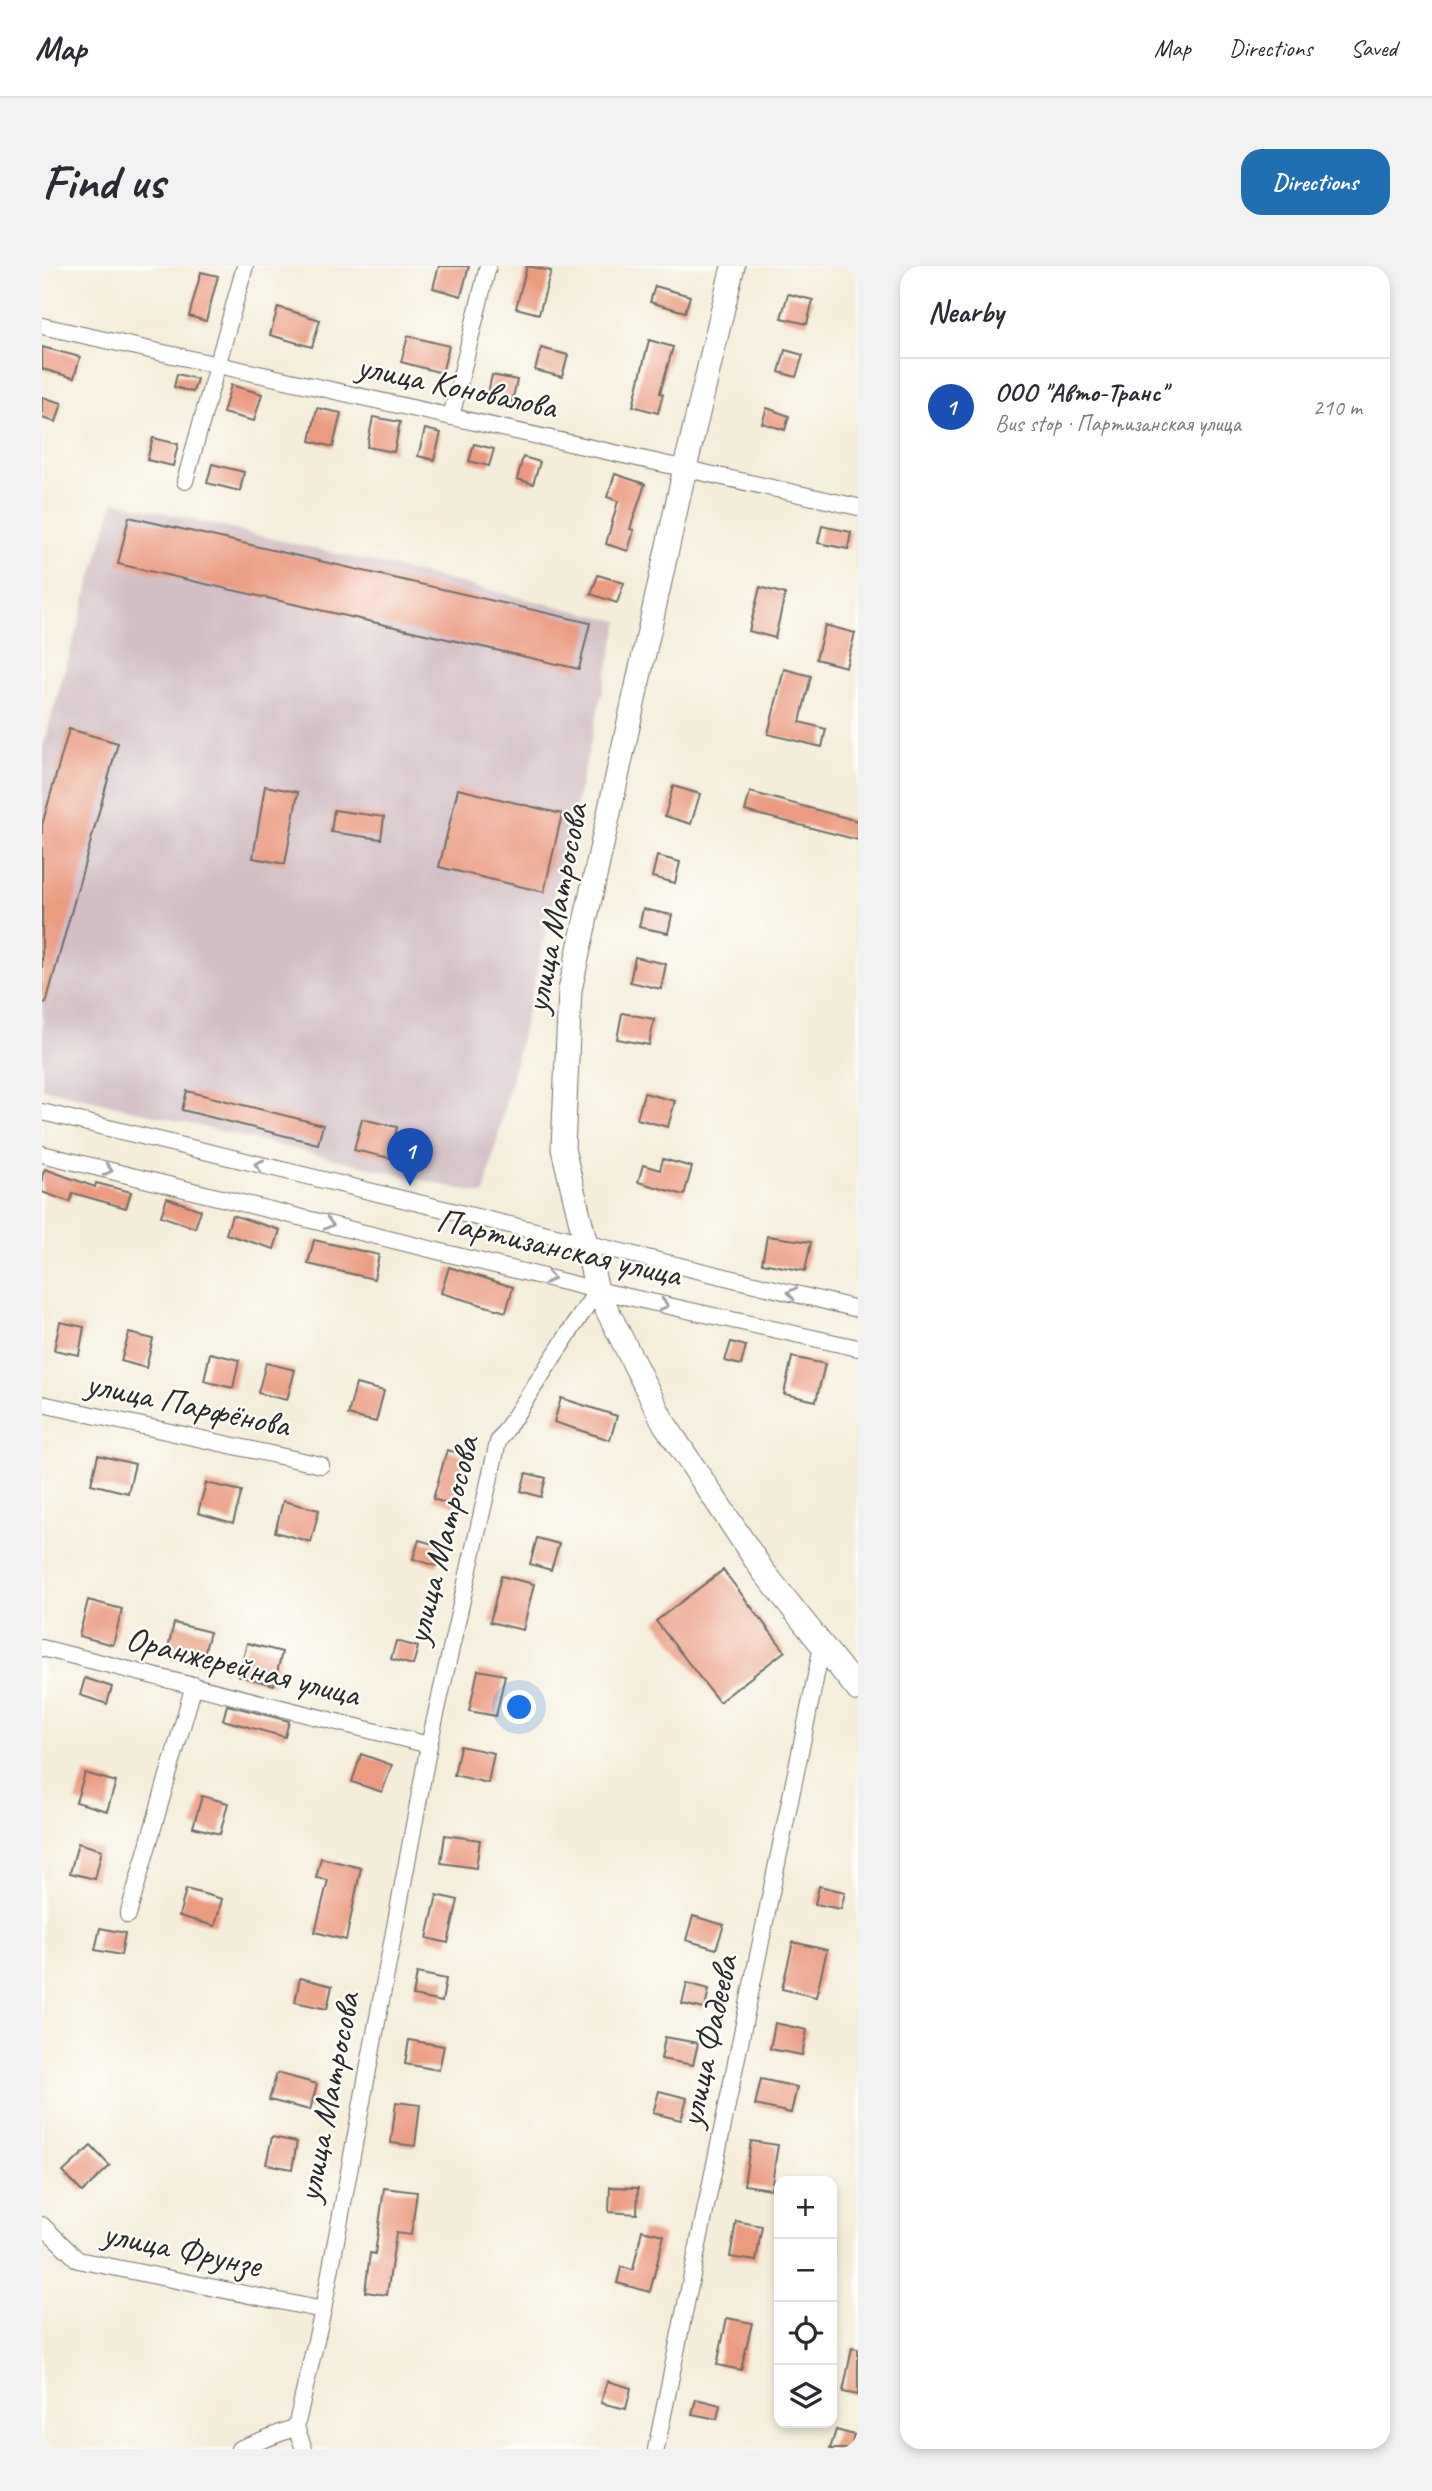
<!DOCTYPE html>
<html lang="en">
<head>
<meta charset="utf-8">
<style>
	:root { --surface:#fff; --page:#f2f2f3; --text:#2b2b33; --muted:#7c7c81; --line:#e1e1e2; --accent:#1f6fb2 }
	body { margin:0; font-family:Caveat,sans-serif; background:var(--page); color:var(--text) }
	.controls { position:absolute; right:21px; bottom:21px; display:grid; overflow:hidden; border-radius:14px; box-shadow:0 4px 10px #0003 }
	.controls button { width:63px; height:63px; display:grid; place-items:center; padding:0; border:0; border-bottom:2px solid var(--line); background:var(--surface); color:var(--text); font:35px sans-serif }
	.you { position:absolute; left:478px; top:1442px; width:24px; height:24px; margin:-18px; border:5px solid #fff; border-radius:50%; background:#1a73e8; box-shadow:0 0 0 10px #1a73e833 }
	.badge { display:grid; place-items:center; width:46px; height:46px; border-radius:50%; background:var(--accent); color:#fff; font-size:23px; font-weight:700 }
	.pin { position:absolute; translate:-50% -58px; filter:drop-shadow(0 2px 4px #0008) }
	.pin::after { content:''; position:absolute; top:37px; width:24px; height:21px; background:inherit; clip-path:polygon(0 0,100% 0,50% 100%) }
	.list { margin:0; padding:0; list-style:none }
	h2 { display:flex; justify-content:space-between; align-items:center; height:91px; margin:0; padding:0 28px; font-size:30px }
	h2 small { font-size:23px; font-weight:400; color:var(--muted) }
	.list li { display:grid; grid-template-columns:46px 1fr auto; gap:21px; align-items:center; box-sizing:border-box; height:98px; padding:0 28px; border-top:2px solid var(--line) }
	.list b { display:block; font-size:26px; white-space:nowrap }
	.list p { margin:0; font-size:23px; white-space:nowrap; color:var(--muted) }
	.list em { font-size:23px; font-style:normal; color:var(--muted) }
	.icon { flex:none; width:38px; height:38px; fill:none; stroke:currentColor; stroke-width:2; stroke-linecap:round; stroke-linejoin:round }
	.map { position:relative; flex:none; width:816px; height:2183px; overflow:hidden; border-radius:21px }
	header { display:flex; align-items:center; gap:42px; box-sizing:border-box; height:98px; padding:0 35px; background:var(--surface); border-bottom:2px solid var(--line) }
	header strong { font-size:33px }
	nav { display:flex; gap:38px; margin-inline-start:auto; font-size:24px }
	.intro { display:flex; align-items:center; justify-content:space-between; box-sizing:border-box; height:168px; padding:0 42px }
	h1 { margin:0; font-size:49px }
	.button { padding:18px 32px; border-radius:21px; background:var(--accent); color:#fff; font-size:24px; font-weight:700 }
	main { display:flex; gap:42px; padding:0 42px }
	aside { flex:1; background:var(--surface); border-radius:21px; box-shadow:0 4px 10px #0003 }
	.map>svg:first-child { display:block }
	.industrial { fill:#d2bec4 }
	.building { fill:#ea9b80 }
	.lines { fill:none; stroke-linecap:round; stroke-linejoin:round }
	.minor-casing { stroke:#716f68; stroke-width:18 }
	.secondary-casing { stroke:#716f68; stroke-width:25 }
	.minor { stroke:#fff; stroke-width:16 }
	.secondary { stroke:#fff; stroke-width:23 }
	.oneway { stroke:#a0a0a0 }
	.labels { text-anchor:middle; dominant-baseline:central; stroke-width:5; stroke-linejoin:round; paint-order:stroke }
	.street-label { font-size:35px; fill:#2b2b2b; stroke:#fdfcf7 }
</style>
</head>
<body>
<header>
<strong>Map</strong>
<nav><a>Map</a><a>Directions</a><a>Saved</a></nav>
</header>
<div class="intro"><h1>Find us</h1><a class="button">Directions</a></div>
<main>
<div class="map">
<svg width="816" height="2183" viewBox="0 0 816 2183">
	<rect width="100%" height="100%" fill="#fdfcf7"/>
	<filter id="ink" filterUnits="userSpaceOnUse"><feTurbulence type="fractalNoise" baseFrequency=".0143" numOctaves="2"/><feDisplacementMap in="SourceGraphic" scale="14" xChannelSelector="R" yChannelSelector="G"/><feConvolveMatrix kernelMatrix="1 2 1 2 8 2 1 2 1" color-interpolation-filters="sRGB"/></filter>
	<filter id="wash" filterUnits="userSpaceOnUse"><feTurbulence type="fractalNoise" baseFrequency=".00686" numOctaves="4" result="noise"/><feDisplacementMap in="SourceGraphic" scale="28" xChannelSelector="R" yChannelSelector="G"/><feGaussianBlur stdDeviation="1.57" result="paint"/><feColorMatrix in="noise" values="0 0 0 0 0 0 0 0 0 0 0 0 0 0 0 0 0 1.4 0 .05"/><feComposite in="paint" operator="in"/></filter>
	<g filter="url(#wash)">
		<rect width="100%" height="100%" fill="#f4edd9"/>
		<polygon class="industrial" points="72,235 577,355 442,929 0,822 0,483"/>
		<g id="blocks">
			<g class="building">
				<polygon points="397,0 427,0 419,30 391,22"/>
				<polygon points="485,0 509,5 497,48 474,42"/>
				<polygon points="159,6 176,10 164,55 147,50"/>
				<polygon points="613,20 648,30 643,46 608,36"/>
				<polygon points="746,28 771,34 765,58 739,52"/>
				<polygon points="236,41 278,54 270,81 228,69"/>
				<polygon points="366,70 407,80 400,107 359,96"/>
				<polygon points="607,74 631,81 618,127 621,128 616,147 591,140"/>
				<polygon points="0,81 38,91 32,112 0,103"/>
				<polygon points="499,82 526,89 520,111 493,104"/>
				<polygon points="743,84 761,89 754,111 737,106"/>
				<polygon points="135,108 155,113 151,126 132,121"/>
				<polygon points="450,109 475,114 470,136 445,131"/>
				<polygon points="189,119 220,128 212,155 181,147"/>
				<polygon points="0,131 20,137 14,156 0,152"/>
				<polygon points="275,142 299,147 291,181 268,175"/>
				<polygon points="725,142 747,150 743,164 720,157"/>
				<polygon points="331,151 358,156 352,186 325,181"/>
				<polygon points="383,163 399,167 392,194 376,190"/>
				<polygon points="111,172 136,178 131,200 105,194"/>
				<polygon points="432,178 452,183 447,200 427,195"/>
				<polygon points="481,191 498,196 491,218 475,213"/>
				<polygon points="170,198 202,206 198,225 165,217"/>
				<polygon points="573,208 603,218 588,263 592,264 586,285 564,278 576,235 565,231"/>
				<polygon points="87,251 548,357 537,403 76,298"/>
				<polygon points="780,260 809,266 806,283 776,277"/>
				<polygon points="556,309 582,317 575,337 549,328"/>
				<polygon points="718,321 743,328 733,372 707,365"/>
				<polygon points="783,359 813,367 804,401 774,393"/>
				<polygon points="742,403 769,410 758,456 784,463 780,481 726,468"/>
				<polygon points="27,463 76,477 4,737 0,736 0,559"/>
				<polygon points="223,520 256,526 243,598 211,592"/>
				<polygon points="631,520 658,528 649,558 623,550"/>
				<polygon points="416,523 520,548 502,626 397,601"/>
				<polygon points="708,526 816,555 816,574 703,545"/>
				<polygon points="292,544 342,551 339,573 289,566"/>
				<polygon points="615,590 638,596 633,617 610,611"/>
				<polygon points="601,643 630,649 626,667 597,661"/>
				<polygon points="593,691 624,698 619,723 588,716"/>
				<polygon points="580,747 612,753 607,779 575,773"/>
				<polygon points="145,825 281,859 276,878 140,844"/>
				<polygon points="602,827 633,835 626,861 595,853"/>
				<polygon points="320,853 355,861 348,892 312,884"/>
				<polygon points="621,893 650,901 642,929 596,916 601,899 618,904"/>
				<polygon points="3,903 53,921 54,917 89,926 84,942 31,927 28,936 0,926 0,910"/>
				<polygon points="125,932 159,944 153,962 119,950"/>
				<polygon points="190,949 238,964 232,983 184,968"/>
				<polygon points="725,970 769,976 763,1005 720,997"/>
				<polygon points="272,974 337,989 332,1013 266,998"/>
				<polygon points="407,1001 471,1021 464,1046 399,1027"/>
				<polygon points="18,1056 42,1061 37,1089 12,1084"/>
				<polygon points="87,1067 111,1073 104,1102 79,1095"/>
				<polygon points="689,1076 704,1080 699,1099 683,1095"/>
				<polygon points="168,1087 197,1094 191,1122 162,1115"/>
				<polygon points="750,1091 783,1098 774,1135 742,1128"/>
				<polygon points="224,1097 253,1104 245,1134 216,1127"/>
				<polygon points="314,1118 342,1125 334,1156 306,1149"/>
				<polygon points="519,1132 575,1150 568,1174 512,1156"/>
				<polygon points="405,1184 427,1190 412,1240 391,1233"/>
				<polygon points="56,1189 93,1198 86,1227 49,1218"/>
				<polygon points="484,1207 504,1212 499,1231 479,1225"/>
				<polygon points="164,1217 200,1225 191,1257 156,1247"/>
				<polygon points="241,1235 277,1244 269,1276 233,1266"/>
				<polygon points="495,1272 517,1278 509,1304 488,1298"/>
				<polygon points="377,1274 401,1281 395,1300 371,1293"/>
				<polygon points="681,1304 743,1385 677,1436 614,1355"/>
				<polygon points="459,1310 492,1318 481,1364 448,1356"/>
				<polygon points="46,1334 80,1343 71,1379 37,1370"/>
				<polygon points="132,1357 168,1366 159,1399 124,1390"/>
				<polygon points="354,1375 376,1381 371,1399 349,1393"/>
				<polygon points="205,1377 240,1386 232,1419 197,1410"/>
				<polygon points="436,1404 463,1409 454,1450 427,1445"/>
				<polygon points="43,1412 70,1421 65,1438 38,1429"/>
				<polygon points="185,1439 247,1455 243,1471 181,1454"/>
				<polygon points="418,1480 452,1487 446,1517 412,1509"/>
				<polygon points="319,1488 350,1499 340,1526 310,1516"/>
				<polygon points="43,1507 74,1516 65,1545 34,1536"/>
				<polygon points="160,1530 186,1537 178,1568 151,1561"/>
				<polygon points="403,1569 438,1574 434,1602 399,1597"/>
				<polygon points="36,1577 60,1584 53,1613 28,1607"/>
				<polygon points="279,1592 319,1602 304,1674 273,1666 286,1614 274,1612"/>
				<polygon points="777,1620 803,1626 799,1643 773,1638"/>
				<polygon points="144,1623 180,1633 173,1660 137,1650"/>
				<polygon points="395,1629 416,1634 406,1677 385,1672"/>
				<polygon points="651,1650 682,1659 674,1683 644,1674"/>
				<polygon points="58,1662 83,1667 79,1689 53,1684"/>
				<polygon points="751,1676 785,1684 774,1731 740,1723"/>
				<polygon points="375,1707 404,1713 400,1736 371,1730"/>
				<polygon points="258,1712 290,1720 285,1743 253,1736"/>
				<polygon points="645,1717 667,1723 663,1743 640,1738"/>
				<polygon points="733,1757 765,1764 760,1789 728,1783"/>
				<polygon points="623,1771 656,1777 651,1799 619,1793"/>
				<polygon points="367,1774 402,1780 397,1804 363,1798"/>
				<polygon points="235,1807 275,1818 268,1844 227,1834"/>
				<polygon points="719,1813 755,1821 749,1847 713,1839"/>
				<polygon points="617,1825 645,1832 639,1854 611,1847"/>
				<polygon points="354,1836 378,1839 373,1880 349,1877"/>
				<polygon points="230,1871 255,1876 250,1903 224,1898"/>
				<polygon points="709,1875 736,1879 729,1923 702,1919"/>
				<polygon points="49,1880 68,1900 40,1926 21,1906"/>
				<polygon points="568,1921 596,1922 595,1948 567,1946"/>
				<polygon points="342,1922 375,1926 369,1969 354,1967 345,2029 323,2026 328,1987 333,1988"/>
				<polygon points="694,1955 720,1960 714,1995 688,1991"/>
				<polygon points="600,1964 622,1969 608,2026 575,2017 579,2001 591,2004"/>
				<polygon points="685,2052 710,2057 699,2104 675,2099"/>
				<polygon points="810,2082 816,2083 816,2129 801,2126"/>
				<polygon points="565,2115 589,2122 584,2143 559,2137"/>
				<polygon points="654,2133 678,2139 675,2153 650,2148"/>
				<polygon points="794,2164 812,2169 809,2183 788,2183"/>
			</g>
		</g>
	</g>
	<g filter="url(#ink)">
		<use href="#blocks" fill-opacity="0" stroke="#716f68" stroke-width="2"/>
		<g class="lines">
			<defs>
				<g id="minor">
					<polyline points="0,60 816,241"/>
					<polyline points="409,151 446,0"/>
					<polyline points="143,215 203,0"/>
					<polyline points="0,846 816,1043"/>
					<polyline points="0,888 555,1024 816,1082"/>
					<polyline points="0,1138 279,1199"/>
					<polyline points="0,1382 387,1479"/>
					<polyline points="86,1649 152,1419"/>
					<polyline points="0,1959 36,1994 281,2044"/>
					<polyline points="254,2161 262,2183"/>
					<polyline points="197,2183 254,2161 281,2044 387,1479 456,1176 555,1024"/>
					<polyline points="614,2183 780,1380"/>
				</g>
				<polyline id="secondary" points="691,0 643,202 528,724 521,883 555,1024 622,1157 721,1305 816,1424"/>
			</defs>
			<use href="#minor" class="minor-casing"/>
			<use href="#secondary" class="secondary-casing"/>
			<use href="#minor" class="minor"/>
			<use href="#secondary" class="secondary"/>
		</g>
		<defs><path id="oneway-chevron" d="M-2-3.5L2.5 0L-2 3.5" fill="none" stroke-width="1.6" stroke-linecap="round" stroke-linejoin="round" transform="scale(1.75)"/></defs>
		<g class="oneway">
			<use href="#oneway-chevron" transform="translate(217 899) rotate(-166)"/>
			<use href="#oneway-chevron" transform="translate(66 904) rotate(14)"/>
			<use href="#oneway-chevron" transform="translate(287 958) rotate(14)"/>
			<use href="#oneway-chevron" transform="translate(508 1012) rotate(14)"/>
			<use href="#oneway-chevron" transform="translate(750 1027) rotate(-167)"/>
			<use href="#oneway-chevron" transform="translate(622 1039) rotate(13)"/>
		</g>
	</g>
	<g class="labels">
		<g class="street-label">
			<text transform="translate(415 120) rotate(12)">улица Коновалова</text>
			<text transform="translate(514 642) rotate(-79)">улица Матросова</text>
			<text transform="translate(517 981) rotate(13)">Партизанская улица</text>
			<text transform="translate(146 1138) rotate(12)">улица Парфёнова</text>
			<text transform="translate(400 1274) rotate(-76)">улица Матросова</text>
			<text transform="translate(201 1400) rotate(14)">Оранжерейная улица</text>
			<text transform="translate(666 1775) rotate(-78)">улица Фадеева</text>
			<text transform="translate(286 1831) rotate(-79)">улица Матросова</text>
			<text transform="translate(140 1983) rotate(12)">улица Фрунзе</text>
		</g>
	</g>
</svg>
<div class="controls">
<button>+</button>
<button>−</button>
<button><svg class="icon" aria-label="locate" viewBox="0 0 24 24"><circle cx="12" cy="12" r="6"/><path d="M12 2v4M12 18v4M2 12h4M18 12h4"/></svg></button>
<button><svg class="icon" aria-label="layers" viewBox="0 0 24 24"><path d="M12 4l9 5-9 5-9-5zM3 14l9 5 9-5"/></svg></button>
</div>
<div class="you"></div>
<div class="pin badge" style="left:368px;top:920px;background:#1a4fb4">1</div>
</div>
<aside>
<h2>Nearby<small></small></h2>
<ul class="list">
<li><span class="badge" style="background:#1a4fb4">1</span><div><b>ООО &quot;Авто-Транс&quot;</b><p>Bus stop · Партизанская улица</p></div><em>210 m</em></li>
</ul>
</aside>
</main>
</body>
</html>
